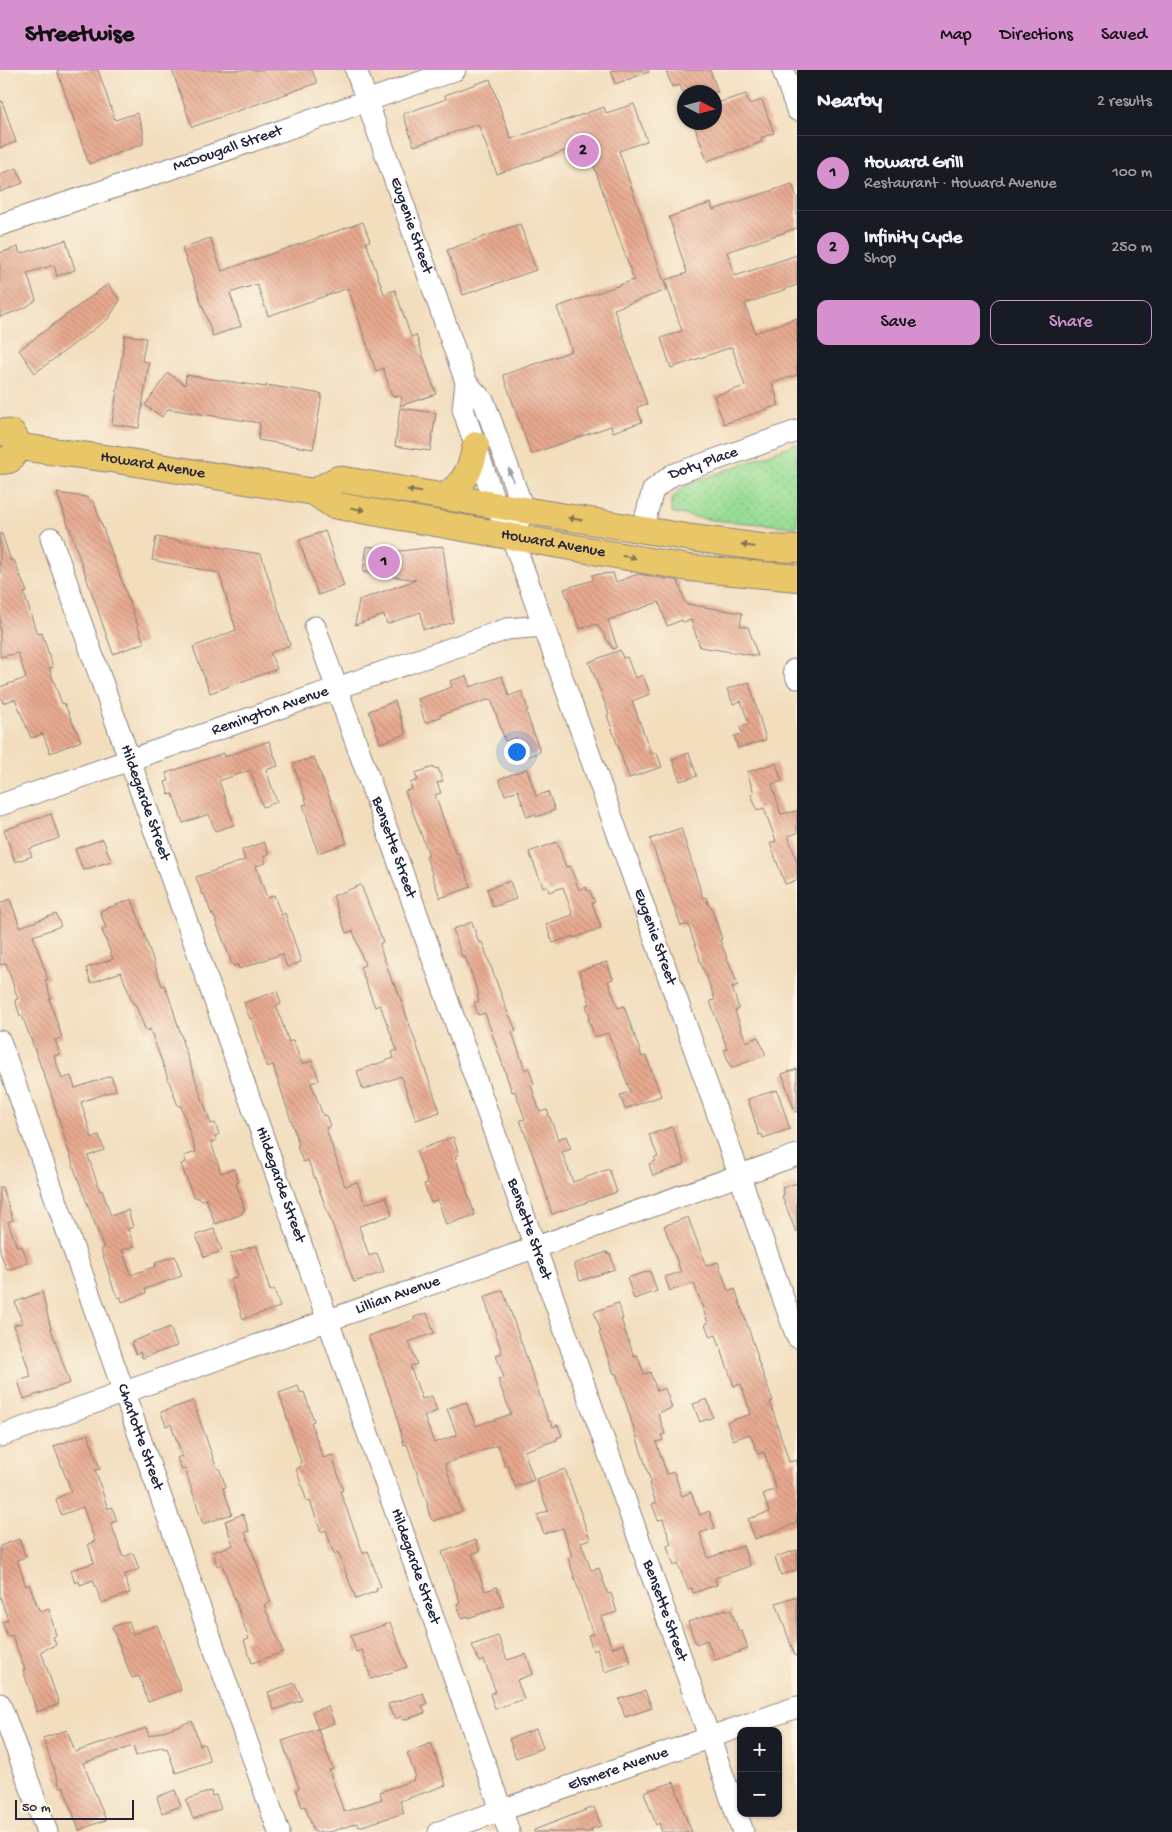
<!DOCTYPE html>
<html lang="en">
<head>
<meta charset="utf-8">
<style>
	:root { --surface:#171b24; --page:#242831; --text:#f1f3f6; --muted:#9ea1a6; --line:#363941; --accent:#d690ce }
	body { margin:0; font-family:"Gochi Hand",sans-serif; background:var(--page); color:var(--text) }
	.controls { position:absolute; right:15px; bottom:15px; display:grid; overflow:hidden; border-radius:10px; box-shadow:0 1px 4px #0004 }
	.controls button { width:45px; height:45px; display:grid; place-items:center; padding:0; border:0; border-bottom:1px solid var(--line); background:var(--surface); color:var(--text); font:25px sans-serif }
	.compass { position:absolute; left:677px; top:15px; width:45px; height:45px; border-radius:50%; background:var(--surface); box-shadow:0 1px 4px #0004; rotate:96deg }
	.scale { position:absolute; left:15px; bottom:12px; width:119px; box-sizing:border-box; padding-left:5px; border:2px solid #22223b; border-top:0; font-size:14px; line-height:18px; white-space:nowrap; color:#22223b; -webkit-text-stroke:4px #fcf5e5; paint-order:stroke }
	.you { position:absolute; left:516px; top:681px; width:18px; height:18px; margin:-12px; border:4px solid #fff; border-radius:50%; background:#1a73e8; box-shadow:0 0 0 8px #1a73e833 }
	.badge { display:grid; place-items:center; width:32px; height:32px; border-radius:50%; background:var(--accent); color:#111; font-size:16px; font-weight:700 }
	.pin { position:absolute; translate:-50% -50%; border:2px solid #fff; box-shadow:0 1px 5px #0006 }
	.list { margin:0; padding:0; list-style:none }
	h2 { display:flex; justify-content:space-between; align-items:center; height:65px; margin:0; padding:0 20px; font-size:21px }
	h2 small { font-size:16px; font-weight:400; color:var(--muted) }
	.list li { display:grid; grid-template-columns:32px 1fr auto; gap:15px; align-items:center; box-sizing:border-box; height:75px; padding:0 20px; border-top:1px solid var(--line) }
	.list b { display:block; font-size:19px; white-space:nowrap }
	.list p { margin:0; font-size:16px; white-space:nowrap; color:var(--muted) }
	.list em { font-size:16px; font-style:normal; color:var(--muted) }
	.actions { display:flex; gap:10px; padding:15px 20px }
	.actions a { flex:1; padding:11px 0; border:1px solid var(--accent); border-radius:10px; text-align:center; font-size:18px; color:var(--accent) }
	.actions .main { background:var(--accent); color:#111 }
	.map { position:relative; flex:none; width:797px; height:1762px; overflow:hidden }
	header { display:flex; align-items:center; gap:30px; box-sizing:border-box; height:70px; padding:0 25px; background:var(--accent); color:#111 }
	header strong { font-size:24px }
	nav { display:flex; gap:28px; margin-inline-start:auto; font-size:18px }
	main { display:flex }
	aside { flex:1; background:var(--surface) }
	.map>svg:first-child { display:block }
	.grass { fill:url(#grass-dots); stroke:#5e8068 }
	.building { fill:url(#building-back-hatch) }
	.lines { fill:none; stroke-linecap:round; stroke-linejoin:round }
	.minor-casing { stroke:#8a807c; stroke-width:23 }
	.major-casing { stroke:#8a807c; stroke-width:28 }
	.minor { stroke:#fff; stroke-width:21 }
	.major { stroke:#e9c769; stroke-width:26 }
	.oneway { fill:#9c9ca7 }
	.oneway2 { fill:#867452 }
	.labels { text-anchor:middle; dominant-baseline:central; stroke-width:5; stroke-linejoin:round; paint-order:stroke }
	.street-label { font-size:16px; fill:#22223b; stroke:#fcf5e5 }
</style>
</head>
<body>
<header>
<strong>Streetwise</strong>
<nav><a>Map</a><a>Directions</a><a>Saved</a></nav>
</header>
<main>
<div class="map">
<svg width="797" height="1762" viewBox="0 0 797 1762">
	<defs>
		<pattern id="grass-dots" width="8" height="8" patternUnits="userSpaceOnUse" patternTransform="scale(1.25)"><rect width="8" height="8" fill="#99dd95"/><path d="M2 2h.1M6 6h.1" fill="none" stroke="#84bd81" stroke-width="1.8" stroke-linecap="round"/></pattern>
		<pattern id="building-back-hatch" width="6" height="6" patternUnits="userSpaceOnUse" patternTransform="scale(1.25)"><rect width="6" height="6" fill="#e6a88e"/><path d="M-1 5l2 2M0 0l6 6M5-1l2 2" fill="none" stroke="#c5907b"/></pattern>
	</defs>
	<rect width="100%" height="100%" fill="#fcf5e5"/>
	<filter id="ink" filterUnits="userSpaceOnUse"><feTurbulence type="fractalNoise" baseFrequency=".02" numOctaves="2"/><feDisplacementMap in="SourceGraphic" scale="10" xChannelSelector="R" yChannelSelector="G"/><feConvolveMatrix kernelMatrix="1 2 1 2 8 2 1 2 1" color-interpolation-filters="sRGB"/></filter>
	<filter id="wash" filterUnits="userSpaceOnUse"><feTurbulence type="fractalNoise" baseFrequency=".0096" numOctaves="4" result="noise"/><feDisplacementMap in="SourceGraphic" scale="20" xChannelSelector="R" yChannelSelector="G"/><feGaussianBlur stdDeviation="1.12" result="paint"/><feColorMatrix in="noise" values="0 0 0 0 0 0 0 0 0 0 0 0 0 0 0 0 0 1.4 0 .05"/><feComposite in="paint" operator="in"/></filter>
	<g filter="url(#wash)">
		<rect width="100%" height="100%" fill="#f2ddbd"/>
		<path class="grass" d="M 797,373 L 797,457 L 713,450 L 673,443 C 667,431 676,423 685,416 Z"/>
		<g id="blocks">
			<g class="building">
				<polygon points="57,0 98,0 115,50 137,43 143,59 143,74 89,94"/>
				<polygon points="172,0 312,0 317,13 192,57"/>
				<polygon points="611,0 648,0 649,2 615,14"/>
				<polygon points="666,0 710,0 718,22 683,22 680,15 672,17"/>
				<polygon points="490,9 511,69 604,37 606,43 634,34 647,71 619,81 667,220 614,239 647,334 637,337 642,352 613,362 611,356 531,384 503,305 572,281 557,237 634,210 590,85 571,79 497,104 478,54 414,76 403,44 446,29 445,25"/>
				<polygon points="746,24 749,34 762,30 774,63 761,68 762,72 707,91 693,52 714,52 714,34"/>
				<polygon points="0,31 2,31 16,72 0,78"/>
				<polygon points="17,98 23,113 0,122 0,104"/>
				<polygon points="792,114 797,127 797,158 727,182 735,206 797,185 797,215 745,234 755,263 797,248 797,305 772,313 779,335 724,354 714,326 745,316 732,277 671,298 661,268 682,261 665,210 687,203 669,147 711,133 713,140"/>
				<polygon points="363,152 370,171 366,172 384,224 395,220 411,267 416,265 436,324 400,336 402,327 392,326 383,298 376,301 348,218 268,246 257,214 230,223 241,256 213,266 182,178 210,168 222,201"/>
				<polygon points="520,154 536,200 463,225 447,180"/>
				<polygon points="66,170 75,200 57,206 54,195 27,203 36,230 25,238 0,247 0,183 18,177 20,184"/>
				<polygon points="108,214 120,230 109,248 35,303 19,280"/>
				<polygon points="125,265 146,268 142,291 149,292 139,358 112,354"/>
				<polygon points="168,303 185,315 186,305 266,317 266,315 322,324 313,379 258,370 260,353 168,339 162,347 145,335"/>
				<polygon points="400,338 436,343 430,381 395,376"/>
				<polygon points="57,423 86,427 94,433 144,573 113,584"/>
				<polygon points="325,461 344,516 318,525 299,470"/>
				<polygon points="0,464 2,464 11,491 14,490 27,522 24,523 37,564 42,563 53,597 49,598 62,634 64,633 81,671 50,683 43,664 31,668 15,629 3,633 0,625 0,617 26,608 18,583 0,587"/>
				<polygon points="156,467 261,484 290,575 270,583 277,599 210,623 193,577 236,560 219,503 152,490"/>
				<polygon points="367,476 401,481 443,476 453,552 436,558 423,559 421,542 387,554 384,545 355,555 359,530 416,510 363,502"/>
				<polygon points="613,503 616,512 638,504 678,511 686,534 742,543 740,556 748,557 758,586 700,577 691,550 683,552 682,550 667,556 659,532 608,550 617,577 613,579 597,554 580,559 564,519 593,510 592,505"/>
				<polygon points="620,580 623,588 627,587 635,608 643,605 650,624 632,631 651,683 657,683 662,697 629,708 607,645 609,644 589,592"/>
				<polygon points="466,606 470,617 502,606 509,626 522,621 528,640 526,641 540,682 523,688 516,667 505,671 491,629 440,645 440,647 425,653 418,629 452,617 450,611"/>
				<polygon points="749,612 766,670 738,678 734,666 742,664 740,657 749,654 741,631 733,634 727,619"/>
				<polygon points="395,631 406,664 380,673 369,641"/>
				<polygon points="269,671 278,696 266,700 277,732 263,737 250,700 219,711 234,755 215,761 209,744 183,753 173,724 169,725 165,712 169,711 166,703 224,683 225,687"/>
				<polygon points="689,683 697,706 680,711 672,689"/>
				<polygon points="314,687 347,773 318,783 303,735 307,734 293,694"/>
				<polygon points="776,693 782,711 772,714 781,744 797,741 797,763 788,766 797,791 797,810 785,814 770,773 776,771 764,738 757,740 751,724 754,723 747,702"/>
				<polygon points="434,697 434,699 438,698 443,711 437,713 441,723 435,725 456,784 458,783 471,817 440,828 426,786 429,785 405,721 412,719 410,713 418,710 415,703"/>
				<polygon points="527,699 536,726 548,722 555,740 536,747 535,744 527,747 518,720 505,725 499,709"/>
				<polygon points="51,744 59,768 29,779 32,786 15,792 4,760"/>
				<polygon points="681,758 703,828 706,827 709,837 711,836 722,869 720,870 738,915 732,917 739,939 735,941 746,972 758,967 766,985 731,998 724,980 727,979 710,931 715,930 706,905 705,905 700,891 699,888 700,888 688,854 681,856 650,769"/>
				<polygon points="103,769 111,791 83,800 75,779"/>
				<polygon points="264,772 269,784 264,786 266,793 256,796 267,828 274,825 281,845 285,843 301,892 287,897 282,884 239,899 238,895 233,896 213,844 212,845 204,824 202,824 196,807 245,790 242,780"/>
				<polygon points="557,772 566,797 570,796 579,820 586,817 587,821 589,820 595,832 592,833 601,858 574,868 573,866 553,873 546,854 573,845 563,817 549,822 547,816 543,817 529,782"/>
				<polygon points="510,811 516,829 493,837 487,819"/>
				<polygon points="361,815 383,872 380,873 381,880 393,914 395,913 440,1042 416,1050 401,1006 363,1020 357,1001 394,988 392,982 397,980 380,935 375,937 360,897 365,895 353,861 346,863 333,826"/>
				<polygon points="10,829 20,857 56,844 61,856 33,866 48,909 45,910 51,928 49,929 62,967 55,970 60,984 54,986 62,1009 71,1006 75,1018 111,1006 116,1020 81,1032 92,1068 99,1065 104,1080 88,1086 100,1121 102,1120 111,1146 128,1140 133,1157 128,1159 134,1176 122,1180 131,1205 156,1196 155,1193 175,1186 182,1206 145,1219 146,1223 122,1232 121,1227 118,1228 113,1217 101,1179 104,1178 75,1101 51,1024 22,945 20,946 15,930 18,929 6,893 0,895 0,833"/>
				<polygon points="132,829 162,916 164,915 169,927 183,971 182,971 211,1054 215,1053 219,1064 215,1066 217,1070 211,1072 221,1103 234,1099 239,1112 236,1113 245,1140 242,1142 242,1144 215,1154 206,1129 203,1130 193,1126 181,1094 186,1092 184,1086 196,1082 181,1036 178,1036 150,959 146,961 135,934 133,934 121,902 91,913 86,898 113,889 102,860 106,858 100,841"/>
				<polygon points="472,852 479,873 482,872 509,946 510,946 516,961 512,962 525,1000 529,998 534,1014 531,1015 540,1042 547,1040 558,1069 566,1066 571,1079 562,1082 573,1112 609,1099 617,1122 552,1144 540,1105 520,1050 525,1049 515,1021 512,1022 485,943 478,945 474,933 479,931 477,926 479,925 465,886 462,887 453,859"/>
				<polygon points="607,892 613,909 608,911 618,938 624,936 642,987 646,986 661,1026 625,1039 620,1025 630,1022 629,1018 608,963 595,967 588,948 590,948 586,935 590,934 579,901"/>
				<polygon points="277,921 281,934 276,936 289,972 293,970 302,994 312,991 319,1010 311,1013 323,1046 326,1045 330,1056 326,1058 345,1116 357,1112 365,1134 386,1127 392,1145 359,1156 369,1186 377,1183 384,1202 354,1212 308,1090 303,1092 297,1076 299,1075 273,995 267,997 252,949 250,949 244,933"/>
				<polygon points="797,999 797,1042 795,1042 782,1004"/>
				<polygon points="777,1020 790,1059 763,1068 762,1064 759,1065 748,1029"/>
				<polygon points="672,1057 685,1094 653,1106 649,1094 656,1091 654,1088 658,1087 649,1065"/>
				<polygon points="453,1067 459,1085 455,1086 475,1145 446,1155 438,1130 431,1133 424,1114 428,1113 416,1081"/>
				<polygon points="797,1113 797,1162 796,1162 782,1126 784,1125 782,1118"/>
				<polygon points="0,1117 2,1117 13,1150 8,1152 17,1177 22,1176 28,1193 7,1200 0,1182"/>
				<polygon points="688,1147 706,1196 718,1192 728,1220 730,1221 735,1219 758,1287 757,1288 773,1331 770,1332 789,1392 797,1390 797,1453 755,1469 748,1449 769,1442 763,1424 776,1419 764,1382 758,1384 750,1364 733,1370 727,1352 751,1344 741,1314 734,1316 716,1265 710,1267 705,1254 708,1253 694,1213 670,1221 665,1207 681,1202 664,1156"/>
				<polygon points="214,1159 222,1181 204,1187 196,1165"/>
				<polygon points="257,1175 270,1221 274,1219 280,1237 243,1249 230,1209 238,1206 230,1184"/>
				<polygon points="607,1182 608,1185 610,1184 615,1199 580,1211 574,1194"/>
				<polygon points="650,1201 657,1221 634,1229 627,1208"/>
				<polygon points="503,1220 549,1352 551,1351 553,1357 558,1355 562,1366 557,1368 557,1370 524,1381 534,1410 515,1417 508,1396 505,1396 498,1375 445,1394 462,1441 433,1451 430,1447 427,1435 428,1435 407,1374 404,1375 395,1339 368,1266 414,1250 414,1247 427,1243 434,1263 409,1272 417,1294 410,1296 422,1329 432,1326 437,1341 424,1346 434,1373 457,1365 447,1339 466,1332 476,1356 511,1344 498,1310 504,1308 496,1285 502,1283 484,1227"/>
				<polygon points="42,1222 51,1259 70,1313 24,1329 18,1311 31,1307 14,1255 22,1253 15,1232"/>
				<polygon points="618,1233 623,1249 621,1249 634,1287 637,1285 644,1304 650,1302 657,1321 665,1318 672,1338 658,1343 665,1364 661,1365 663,1370 656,1372 667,1404 674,1402 682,1426 691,1422 700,1445 709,1441 715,1458 700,1463 708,1488 743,1476 750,1496 715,1508 717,1515 693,1523 692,1518 688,1519 678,1494 674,1496 667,1476 671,1474 663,1449 658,1450 652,1434 656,1433 649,1413 651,1412 616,1303 614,1304 599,1263 601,1262 594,1242"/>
				<polygon points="170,1257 177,1276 142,1288 140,1282 136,1284 131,1272"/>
				<polygon points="298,1316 301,1323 304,1322 314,1351 311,1352 323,1388 332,1385 343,1420 340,1421 353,1456 363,1483 368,1481 381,1517 376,1519 377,1521 356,1529 338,1482 334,1484 326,1460 321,1462 310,1431 307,1432 296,1398 301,1397 300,1392 301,1392 279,1323"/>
				<polygon points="707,1329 713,1347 700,1352 693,1334"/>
				<polygon points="193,1331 217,1399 219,1398 226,1417 223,1418 232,1444 203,1454 185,1399 182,1400 177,1388 182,1386 171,1354 166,1356 161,1342"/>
				<polygon points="88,1364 100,1399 95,1400 108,1439 112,1437 117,1451 111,1453 123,1487 133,1483 139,1499 124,1505 130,1523 102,1533 93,1510 80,1515 79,1511 75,1513 71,1500 94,1493 88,1474 95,1471 83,1437 61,1445 56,1429 71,1421 54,1376"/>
				<polygon points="565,1399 590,1469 581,1472 591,1500 599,1498 608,1524 611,1523 617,1542 601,1547 612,1578 624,1574 631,1593 605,1602 597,1579 593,1581 588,1565 593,1564 568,1488 572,1487 563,1458 544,1464 537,1445 548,1441 536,1409"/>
				<polygon points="243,1444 249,1461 245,1462 271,1532 264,1535 283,1582 252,1593 244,1571 249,1569 222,1494 217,1496 213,1482 233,1475 225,1451"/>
				<polygon points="19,1469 26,1487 17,1490 26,1516 29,1514 39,1540 40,1540 41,1542 49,1539 56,1566 53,1567 56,1575 41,1581 59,1634 37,1642 23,1600 25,1600 12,1565 7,1566 2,1552 8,1550 0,1526 0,1476"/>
				<polygon points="476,1470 480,1481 472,1484 485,1521 497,1517 504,1536 468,1548 468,1546 462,1548 457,1534 460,1532 442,1482"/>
				<polygon points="797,1480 797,1500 781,1505 775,1487"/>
				<polygon points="797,1526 797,1586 795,1586 776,1533"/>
				<polygon points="726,1539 726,1541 731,1540 739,1562 742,1561 748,1579 715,1590 707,1570 696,1574 688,1552"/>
				<polygon points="129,1551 133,1564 157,1555 181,1620 148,1632 139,1606 132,1608 112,1557"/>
				<polygon points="390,1553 407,1597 371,1609 362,1580 356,1582 351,1566"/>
				<polygon points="498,1566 507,1590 526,1584 533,1604 517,1610 524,1629 495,1639 490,1624 496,1622 484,1590 479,1592 472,1575"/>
				<polygon points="295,1613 302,1630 274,1640 268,1622"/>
				<polygon points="645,1621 652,1638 625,1647 619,1629"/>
				<polygon points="423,1623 427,1634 422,1636 425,1643 403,1650 402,1646 396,1649 394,1645 392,1645 388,1634"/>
				<polygon points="328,1636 334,1653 318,1659 333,1699 329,1700 344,1742 382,1729 380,1722 414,1710 413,1708 416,1707 407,1683 431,1673 446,1715 400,1731 404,1743 359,1757 357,1753 330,1762 314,1762 305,1736 302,1737 296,1719 299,1718 282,1671 318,1659 312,1642"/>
				<polygon points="192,1651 200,1675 204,1674 210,1691 176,1703 167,1678 164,1679 163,1676 136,1686 133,1676 83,1693 106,1750 79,1760 63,1716 60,1717 43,1668 67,1660 75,1682 146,1658 149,1666"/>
				<polygon points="536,1659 543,1678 516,1688 509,1669"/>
				<polygon points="674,1712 686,1748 692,1762 662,1762 659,1753 656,1755 644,1722"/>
				<polygon points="175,1720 181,1736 162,1743 157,1727"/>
				<polygon points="211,1721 212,1726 216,1725 221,1739 193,1749 186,1730"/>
				<polygon points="594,1737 601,1756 591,1759 592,1762 534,1762 534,1760"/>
			</g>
		</g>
	</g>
	<g filter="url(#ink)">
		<use href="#blocks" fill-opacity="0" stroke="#8a807c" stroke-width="1"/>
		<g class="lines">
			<defs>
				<g id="minor">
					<path id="s1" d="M 356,0 L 466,312 L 484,332 L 524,441 L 518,453"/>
					<polyline points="783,0 797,40"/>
					<path id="s2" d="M 0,155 L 209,86 L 455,0"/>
					<path id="s3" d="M 466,312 L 463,339 L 496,436 L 512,467 L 797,1267"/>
					<path id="s4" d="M 642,460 L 653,420 L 672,405 L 797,361"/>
					<path id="s5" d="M 51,468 L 509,1762"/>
					<path id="s6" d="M 315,557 L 743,1762"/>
					<polyline points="794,600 797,608"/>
					<path id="s7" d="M 0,735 L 507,559 L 543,556"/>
					<path id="s8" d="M 0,971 L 279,1762"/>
					<path id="s9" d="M 0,1366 L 797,1085"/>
					<polyline points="0,1634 47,1762"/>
					<path id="s10" d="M 439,1762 L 797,1637"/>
				</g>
				<g id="major">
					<polyline points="0,362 12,363 20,377"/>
					<path id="s11" d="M 20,377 L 111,389 L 314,422 L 333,435 L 689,498 L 797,508"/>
					<polyline points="0,391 9,390 20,377"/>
					<polyline points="314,422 338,409 692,468 768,478 797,479"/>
					<path d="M 445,426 C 466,412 471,399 476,375"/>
				</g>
			</defs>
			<use href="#minor" class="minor-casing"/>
			<use href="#major" class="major-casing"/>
			<use href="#minor" class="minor"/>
			<use href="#major" class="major"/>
		</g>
		<defs><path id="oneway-solid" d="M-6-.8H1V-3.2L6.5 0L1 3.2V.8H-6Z" transform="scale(1.25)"/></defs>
		<use class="oneway" href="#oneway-solid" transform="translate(511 405) rotate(-110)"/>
		<g class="oneway2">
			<use href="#oneway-solid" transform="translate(414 421) rotate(-171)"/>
			<use href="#oneway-solid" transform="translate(358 439) rotate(10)"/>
			<use href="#oneway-solid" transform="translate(575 449) rotate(-171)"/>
			<use href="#oneway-solid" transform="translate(748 476) rotate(-172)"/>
			<use href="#oneway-solid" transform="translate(629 487) rotate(10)"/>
		</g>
	</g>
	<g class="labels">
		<g class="street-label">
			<text stroke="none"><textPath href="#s2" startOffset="240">McDougall Street</textPath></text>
			<text stroke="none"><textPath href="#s1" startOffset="165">Eugenie Street</textPath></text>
			<text stroke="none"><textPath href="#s4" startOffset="99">Doty Place</textPath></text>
			<text stroke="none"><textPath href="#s11" startOffset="134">Howard Avenue</textPath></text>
			<text stroke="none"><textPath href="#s11" startOffset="544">Howard Avenue</textPath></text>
			<text stroke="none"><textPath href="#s7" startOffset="286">Remington Avenue</textPath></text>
			<text stroke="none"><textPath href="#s5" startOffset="281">Hildegarde Street</textPath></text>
			<text stroke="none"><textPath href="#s6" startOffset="234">Bensette Street</textPath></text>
			<text stroke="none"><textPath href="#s3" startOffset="589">Eugenie Street</textPath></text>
			<text stroke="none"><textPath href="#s5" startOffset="686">Hildegarde Street</textPath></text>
			<text stroke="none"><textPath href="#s6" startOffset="639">Bensette Street</textPath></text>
			<text stroke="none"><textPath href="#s9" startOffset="422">Lillian Avenue</textPath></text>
			<text stroke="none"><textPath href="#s8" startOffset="420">Charlotte Street</textPath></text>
			<text stroke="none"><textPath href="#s5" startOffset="1091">Hildegarde Street</textPath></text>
			<text stroke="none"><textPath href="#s6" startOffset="1044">Bensette Street</textPath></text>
			<text stroke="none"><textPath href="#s10" startOffset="190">Elsmere Avenue</textPath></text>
		</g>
	</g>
</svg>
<div class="controls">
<button>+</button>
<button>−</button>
</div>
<svg class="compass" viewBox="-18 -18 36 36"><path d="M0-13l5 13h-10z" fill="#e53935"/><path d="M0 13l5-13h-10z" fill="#9ea1a6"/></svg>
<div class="scale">50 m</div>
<div class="you"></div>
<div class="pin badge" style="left:384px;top:492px">1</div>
<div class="pin badge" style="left:583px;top:81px">2</div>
</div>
<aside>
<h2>Nearby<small>2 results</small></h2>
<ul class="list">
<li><span class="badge">1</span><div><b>Howard Grill</b><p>Restaurant · Howard Avenue</p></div><em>100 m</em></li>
<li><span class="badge">2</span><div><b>Infinity Cycle</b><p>Shop</p></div><em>250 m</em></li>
</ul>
<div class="actions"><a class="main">Save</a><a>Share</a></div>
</aside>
</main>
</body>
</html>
